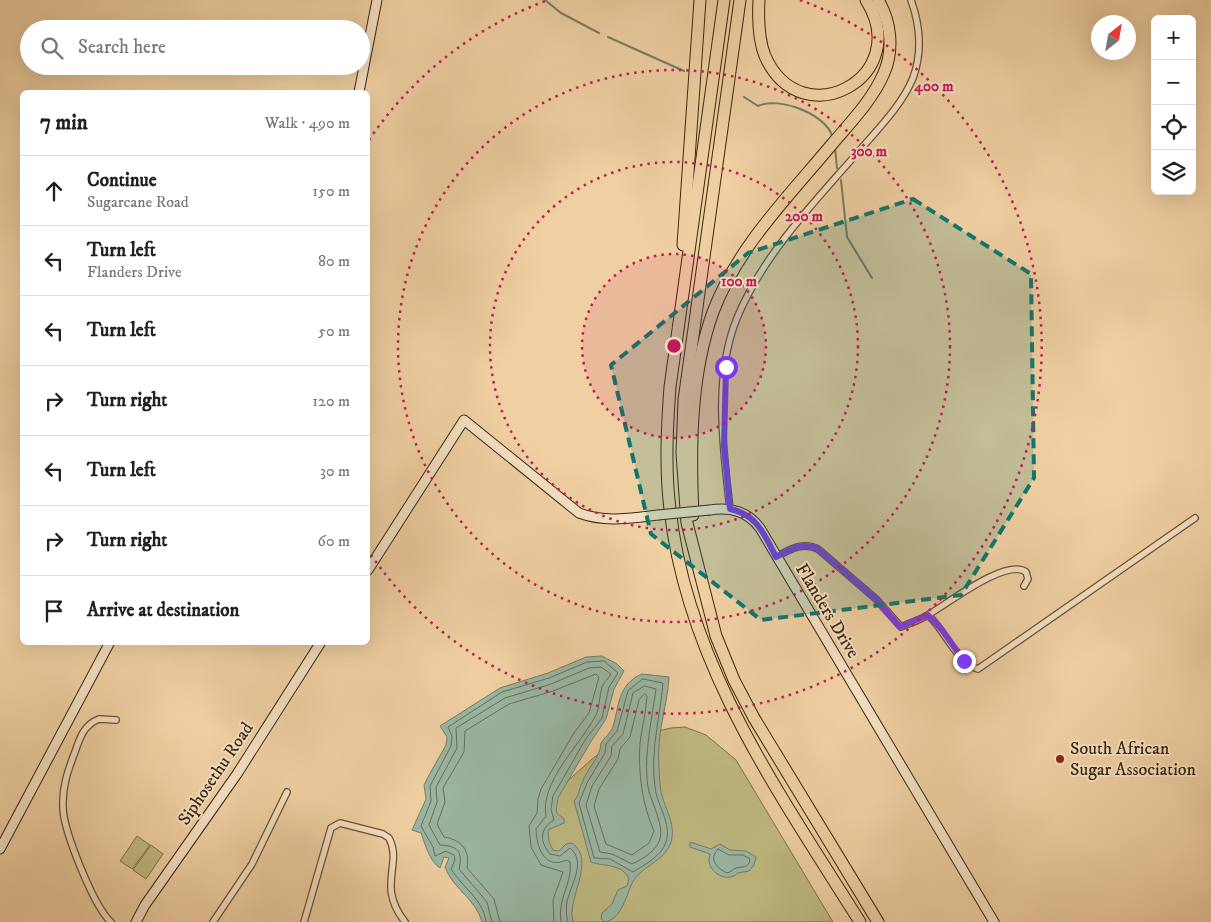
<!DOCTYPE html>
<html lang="en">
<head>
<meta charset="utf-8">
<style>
	:root { --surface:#fff; --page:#f6f6f6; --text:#202124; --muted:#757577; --line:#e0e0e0 }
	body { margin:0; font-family:"IM FELL DW Pica",serif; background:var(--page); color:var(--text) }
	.controls { position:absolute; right:15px; top:15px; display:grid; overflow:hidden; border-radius:8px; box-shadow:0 5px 20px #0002 }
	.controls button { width:45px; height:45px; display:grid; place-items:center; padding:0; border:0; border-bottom:1px solid var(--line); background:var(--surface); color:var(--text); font:25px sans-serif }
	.compass { position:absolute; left:1091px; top:15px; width:45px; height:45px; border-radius:50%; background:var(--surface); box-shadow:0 5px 20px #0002; rotate:31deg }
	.stop { position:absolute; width:15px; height:15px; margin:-11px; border:4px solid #7c3aed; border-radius:50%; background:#fff }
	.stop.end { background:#7c3aed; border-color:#fff; box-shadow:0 1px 5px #0008 }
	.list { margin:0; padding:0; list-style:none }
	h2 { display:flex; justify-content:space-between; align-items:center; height:65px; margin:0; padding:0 20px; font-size:21px }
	h2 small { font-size:16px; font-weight:400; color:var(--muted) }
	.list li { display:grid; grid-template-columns:32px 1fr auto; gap:15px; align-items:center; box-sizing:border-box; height:70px; padding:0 20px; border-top:1px solid var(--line) }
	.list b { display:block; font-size:19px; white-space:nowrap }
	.list p { margin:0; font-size:16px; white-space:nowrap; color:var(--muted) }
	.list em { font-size:16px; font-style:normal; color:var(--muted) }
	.icon { flex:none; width:28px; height:28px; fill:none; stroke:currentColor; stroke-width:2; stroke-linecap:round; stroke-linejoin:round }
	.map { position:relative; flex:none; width:1211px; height:922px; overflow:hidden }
	.search { position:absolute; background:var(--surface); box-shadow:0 5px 20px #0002; left:20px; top:20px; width:350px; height:55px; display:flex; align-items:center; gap:12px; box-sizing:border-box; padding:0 18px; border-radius:28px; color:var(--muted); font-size:19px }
	.panel { position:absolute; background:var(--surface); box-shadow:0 5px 20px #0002; left:20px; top:90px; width:350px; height:555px; border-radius:8px }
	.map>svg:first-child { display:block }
	.green { fill:#bfb981; stroke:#7c7048 }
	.water { fill:#9ab7a4; stroke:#747d68 }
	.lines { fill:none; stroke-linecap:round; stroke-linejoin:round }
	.shore { stroke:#6a6e5a; stroke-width:1 }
	.stream { stroke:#747d68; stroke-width:2 }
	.street-casing { stroke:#685034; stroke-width:8 }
	.secondary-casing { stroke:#3a260f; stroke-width:11 }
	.highway-casing { stroke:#3a260f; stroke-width:13 }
	.street { stroke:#f5e0c3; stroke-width:5.5 }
	.secondary { stroke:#f5e0c3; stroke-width:9 }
	.highway { stroke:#f0d0a3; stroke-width:11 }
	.secondary-bridge-casing { stroke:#3a260f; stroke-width:11; stroke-linecap:butt }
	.secondary-bridge { stroke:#f5e0c3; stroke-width:9 }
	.route { stroke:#7c3aed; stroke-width:6 }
	.marked { fill:#0f766e; fill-opacity:0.2; stroke:#0f766e; stroke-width:4; stroke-dasharray:10 6; stroke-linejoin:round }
	.ring { fill:none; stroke:#c2185b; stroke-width:2.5; stroke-dasharray:2.5 5 }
	.poi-dot { fill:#8f2418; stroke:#f5e0c3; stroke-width:2 }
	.labels { text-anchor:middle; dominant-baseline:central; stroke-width:4; stroke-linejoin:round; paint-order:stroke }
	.street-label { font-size:18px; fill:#3a260f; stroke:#f5e0c3 }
	.poi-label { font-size:18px; fill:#3a260f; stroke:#f5e0c3; text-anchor:start }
	.centre { fill:#c2185b; stroke:#f5e0c3; stroke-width:2.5 }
	.ring-label { font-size:15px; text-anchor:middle; font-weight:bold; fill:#c2185b; stroke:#f5e0c3; stroke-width:4; stroke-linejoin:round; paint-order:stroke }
</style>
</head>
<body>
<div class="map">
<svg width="1211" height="922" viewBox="0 0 1211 922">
	<rect width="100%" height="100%" fill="#f0d0a3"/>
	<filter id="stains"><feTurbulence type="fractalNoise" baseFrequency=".004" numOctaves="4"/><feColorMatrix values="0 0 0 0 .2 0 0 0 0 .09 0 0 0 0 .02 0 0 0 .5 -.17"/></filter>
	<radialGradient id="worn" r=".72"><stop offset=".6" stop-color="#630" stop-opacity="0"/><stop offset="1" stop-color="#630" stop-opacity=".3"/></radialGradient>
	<g class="green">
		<polygon points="685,727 706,735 736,760 833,922 511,922 543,803 592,759 607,748 637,736 671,728"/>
		<polygon points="137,836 150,845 132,869 120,861"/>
		<polygon points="151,845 163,854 146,879 133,870"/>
	</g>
	<g class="water">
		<path d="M 602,656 L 617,664 L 624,671 L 614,689 L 606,719 L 590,743 L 558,798 L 556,812 L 564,819 L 564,823 L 548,830 L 549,842 L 553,850 L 559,851 L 566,844 L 572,843 C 597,860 566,899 573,922 L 482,922 C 476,899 453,889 445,867 L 449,858 L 444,857 L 440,868 C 430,862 425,844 421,833 L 412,830 L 426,799 L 424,785 L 428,777 L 446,745 L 447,737 L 440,726 L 500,688 L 548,673 L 586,657 Z"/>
		<path d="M 642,674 L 669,677 C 668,700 660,723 659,746 C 658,758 659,772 660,784 C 661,804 675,819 672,838 C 668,860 646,863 634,880 C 626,892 624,918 605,922 L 601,919 L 602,913 L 612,904 L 618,890 L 627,886 L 629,879 C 622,863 604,867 591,862 L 574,801 C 579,796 579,789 582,783 C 587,768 600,759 601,743 C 604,738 611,733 613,727 C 619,706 618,684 642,674 Z"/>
		<path d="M 690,842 L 711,849 L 720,844 L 730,850 L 746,851 L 756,857 L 754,865 L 749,871 L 738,873 C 726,885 704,870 710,854 L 690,847 Z"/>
	</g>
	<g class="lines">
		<g class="shore">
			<path d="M 643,679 L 663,683 C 660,717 650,752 655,787 C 657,806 672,823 666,842 C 662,856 644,865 633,872 L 610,859 L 594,858 L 579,803 L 587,783 L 605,753 L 606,744 L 617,731 L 628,691 Z"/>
			<path d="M 645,686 L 656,689 C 652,719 642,762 649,792 C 653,804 664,828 660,839 C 657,850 643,859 632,864 L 612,854 L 600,852 L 586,805 L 592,786 L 611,756 L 612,746 L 623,734 L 633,693 Z"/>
			<path d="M 645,694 L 647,696 C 646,712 642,727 640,743 C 638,773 642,804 654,831 L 649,843 L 632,855 L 606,844 L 594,806 L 599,789 L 618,759 L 620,749 L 630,737 L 639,700 Z"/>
			<path d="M 718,849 L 729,855 L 743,855 L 750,859 C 749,870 741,865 734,869 C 732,871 730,872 727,873 C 717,868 708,860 718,849 Z"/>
			<path d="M 486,922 C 484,900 462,887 451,869 L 455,860 L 454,855 L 446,851 L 435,856 L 433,847 L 421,826 L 431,801 L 430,786 L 451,746 L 452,736 L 448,727 L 502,692 L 549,678 L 587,662 L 604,661 L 618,673 L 609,687 L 602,718 L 585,740 L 553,796 L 551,809 L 554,820 C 540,828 539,841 550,854 L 560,856 L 570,848 C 587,862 570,886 567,902 C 566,908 566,916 568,922"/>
			<path d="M 492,922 L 487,902 L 459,869 C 463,851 458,846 440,845 L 429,825 L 437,802 L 436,787 L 457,748 L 456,728 L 505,698 L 551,684 L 589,668 L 601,667 L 611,674 C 608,679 604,682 602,687 C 599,697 600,708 595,717 C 579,746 540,782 546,816 L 536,829 C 537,848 544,870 567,860 L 570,862 C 573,883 557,898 561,922"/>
			<path d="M 500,922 L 494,899 L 467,868 C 470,850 462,840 444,837 L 437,824 L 445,802 L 443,788 L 464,752 L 465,731 L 509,704 L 553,691 L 596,674 L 599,677 L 589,713 L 574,733 L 541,789 L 538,799 L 537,813 L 529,826 L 531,847 L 541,865 L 563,872 L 553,900 L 554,922"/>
		</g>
		<g class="stream">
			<polyline points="545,0 561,13 599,33"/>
			<polyline points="608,37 684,71"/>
			<path d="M 744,97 L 758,106 C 778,96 826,114 832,136"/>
			<polyline points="835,148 837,168"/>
			<polyline points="841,180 847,237 872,278"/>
		</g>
		<defs>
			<g id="street">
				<path d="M 730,509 C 723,448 713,377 737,318 C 764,253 814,203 859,151 C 878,129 902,105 913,78 C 922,53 920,25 911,0"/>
				<path d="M 776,557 C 789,550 803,541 818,549 L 876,599 L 901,627 C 909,623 918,621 926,616 C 945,606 1006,557 1026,572 L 1028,579 L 1024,586"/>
				<path d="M 928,615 C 945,630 957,663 978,669 L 1195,518"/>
				<path d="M 111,922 C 94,907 63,830 63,807 C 62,787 68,770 75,752 C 80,737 84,725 99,719 L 116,720"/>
				<polyline points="213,922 252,864 287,792"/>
				<path d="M 304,922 L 331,828 L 340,823 L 383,834 L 389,838 C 403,865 376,885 405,922"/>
			</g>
			<g id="secondary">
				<polyline points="359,92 377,0"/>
				<path d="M 710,510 C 731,507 747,511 760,528 L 994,922"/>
				<path d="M 368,570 L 464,420 L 579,513 C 606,523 631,518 658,515"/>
				<polyline points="0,849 110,642"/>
				<polyline points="136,922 145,905 237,774 321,642"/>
			</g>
			<g id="highway">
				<path d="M 724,0 L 670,387 C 667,428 665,469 670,509 C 687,664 779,793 860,922"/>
				<polyline points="740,0 684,400 682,453 687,523 716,636 734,680 754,718 878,922"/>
				<path d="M 759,0 C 758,19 758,39 765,56 C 801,138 915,77 866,0"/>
				<polyline points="683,245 700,0"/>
				<path d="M 693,515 C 690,448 690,376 713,312 C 738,246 789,196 833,143 C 851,122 873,99 884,73 C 894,50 891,21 878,0"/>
			</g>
		</defs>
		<use href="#street" class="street-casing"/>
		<use href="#secondary" class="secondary-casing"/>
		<use href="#highway" class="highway-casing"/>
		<use href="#street" class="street"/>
		<use href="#secondary" class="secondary"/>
		<use href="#highway" class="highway"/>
		<defs>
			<polyline id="secondary-bridge" points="658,515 710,510"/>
		</defs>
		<use href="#secondary-bridge" class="secondary-bridge-casing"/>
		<use href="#secondary-bridge" class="secondary-bridge"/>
	</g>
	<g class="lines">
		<path class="route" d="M 726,367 L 724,446 L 730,509 C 757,514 765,536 776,557 C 789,550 803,541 818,549 L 876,599 L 900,627 L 928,615 L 942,630 L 964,661"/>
	</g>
	<path class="marked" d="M 913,199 L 1031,274 L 1034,478 L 961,595 L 761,620 L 651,534 L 611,365 L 748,253 Z"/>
	<circle cx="674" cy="346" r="92" fill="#c2185b" fill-opacity=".12"/>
	<g class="ring">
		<circle cx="674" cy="346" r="92"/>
		<circle cx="674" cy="346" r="184"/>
		<circle cx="674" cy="346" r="276"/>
		<path d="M369 140A368 368 0 0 1 548 0M800 0A368 368 0 1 1 369 552"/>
	</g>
	<circle class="poi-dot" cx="1060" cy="759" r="5"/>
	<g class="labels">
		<g class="street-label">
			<text transform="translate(827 611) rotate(59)">Flanders Drive</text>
			<text transform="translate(216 774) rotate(-56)">Siphosethu Road</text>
		</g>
		<g class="poi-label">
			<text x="1070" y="749">South African<tspan x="1070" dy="21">Sugar Association</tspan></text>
		</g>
	</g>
	<circle cx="674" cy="346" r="8" class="centre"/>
	<g class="ring-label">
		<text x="934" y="91">400 m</text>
		<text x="869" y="156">300 m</text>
		<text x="804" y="221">200 m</text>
		<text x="739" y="286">100 m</text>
	</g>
	<rect width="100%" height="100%" filter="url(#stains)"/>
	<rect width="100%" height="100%" fill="url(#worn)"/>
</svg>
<div class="controls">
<button>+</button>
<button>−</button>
<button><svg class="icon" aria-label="locate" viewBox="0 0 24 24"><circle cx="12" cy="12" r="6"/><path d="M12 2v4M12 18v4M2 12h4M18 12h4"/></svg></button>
<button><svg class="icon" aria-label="layers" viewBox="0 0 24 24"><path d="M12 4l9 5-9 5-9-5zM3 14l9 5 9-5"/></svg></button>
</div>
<svg class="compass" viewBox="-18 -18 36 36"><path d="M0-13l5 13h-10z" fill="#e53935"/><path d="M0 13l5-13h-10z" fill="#757577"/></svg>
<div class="stop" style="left:726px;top:367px"></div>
<div class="stop end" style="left:964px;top:661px"></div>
<div class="search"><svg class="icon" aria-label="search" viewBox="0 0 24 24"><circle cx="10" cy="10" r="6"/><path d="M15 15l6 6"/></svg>Search here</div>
<section class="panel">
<h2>7 min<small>Walk · 490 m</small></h2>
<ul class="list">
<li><svg class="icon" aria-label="ahead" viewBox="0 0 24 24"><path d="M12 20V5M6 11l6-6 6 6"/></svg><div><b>Continue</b><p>Sugarcane Road</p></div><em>150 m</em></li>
<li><svg class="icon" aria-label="left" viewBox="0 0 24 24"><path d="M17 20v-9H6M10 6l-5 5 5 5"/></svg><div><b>Turn left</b><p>Flanders Drive</p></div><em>80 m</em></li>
<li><svg class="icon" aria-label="left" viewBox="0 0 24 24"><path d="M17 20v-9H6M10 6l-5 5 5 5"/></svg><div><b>Turn left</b></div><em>50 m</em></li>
<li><svg class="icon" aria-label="right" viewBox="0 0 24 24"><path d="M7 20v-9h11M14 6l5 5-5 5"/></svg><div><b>Turn right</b></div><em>120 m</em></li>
<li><svg class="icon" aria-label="left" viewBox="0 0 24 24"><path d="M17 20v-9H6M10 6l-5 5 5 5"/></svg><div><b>Turn left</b></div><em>30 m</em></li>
<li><svg class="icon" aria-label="right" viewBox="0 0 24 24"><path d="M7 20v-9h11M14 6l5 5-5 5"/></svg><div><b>Turn right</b></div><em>60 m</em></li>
<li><svg class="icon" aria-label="arrive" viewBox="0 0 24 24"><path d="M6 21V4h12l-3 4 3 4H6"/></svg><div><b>Arrive at destination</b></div></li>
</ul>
</section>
</div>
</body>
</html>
